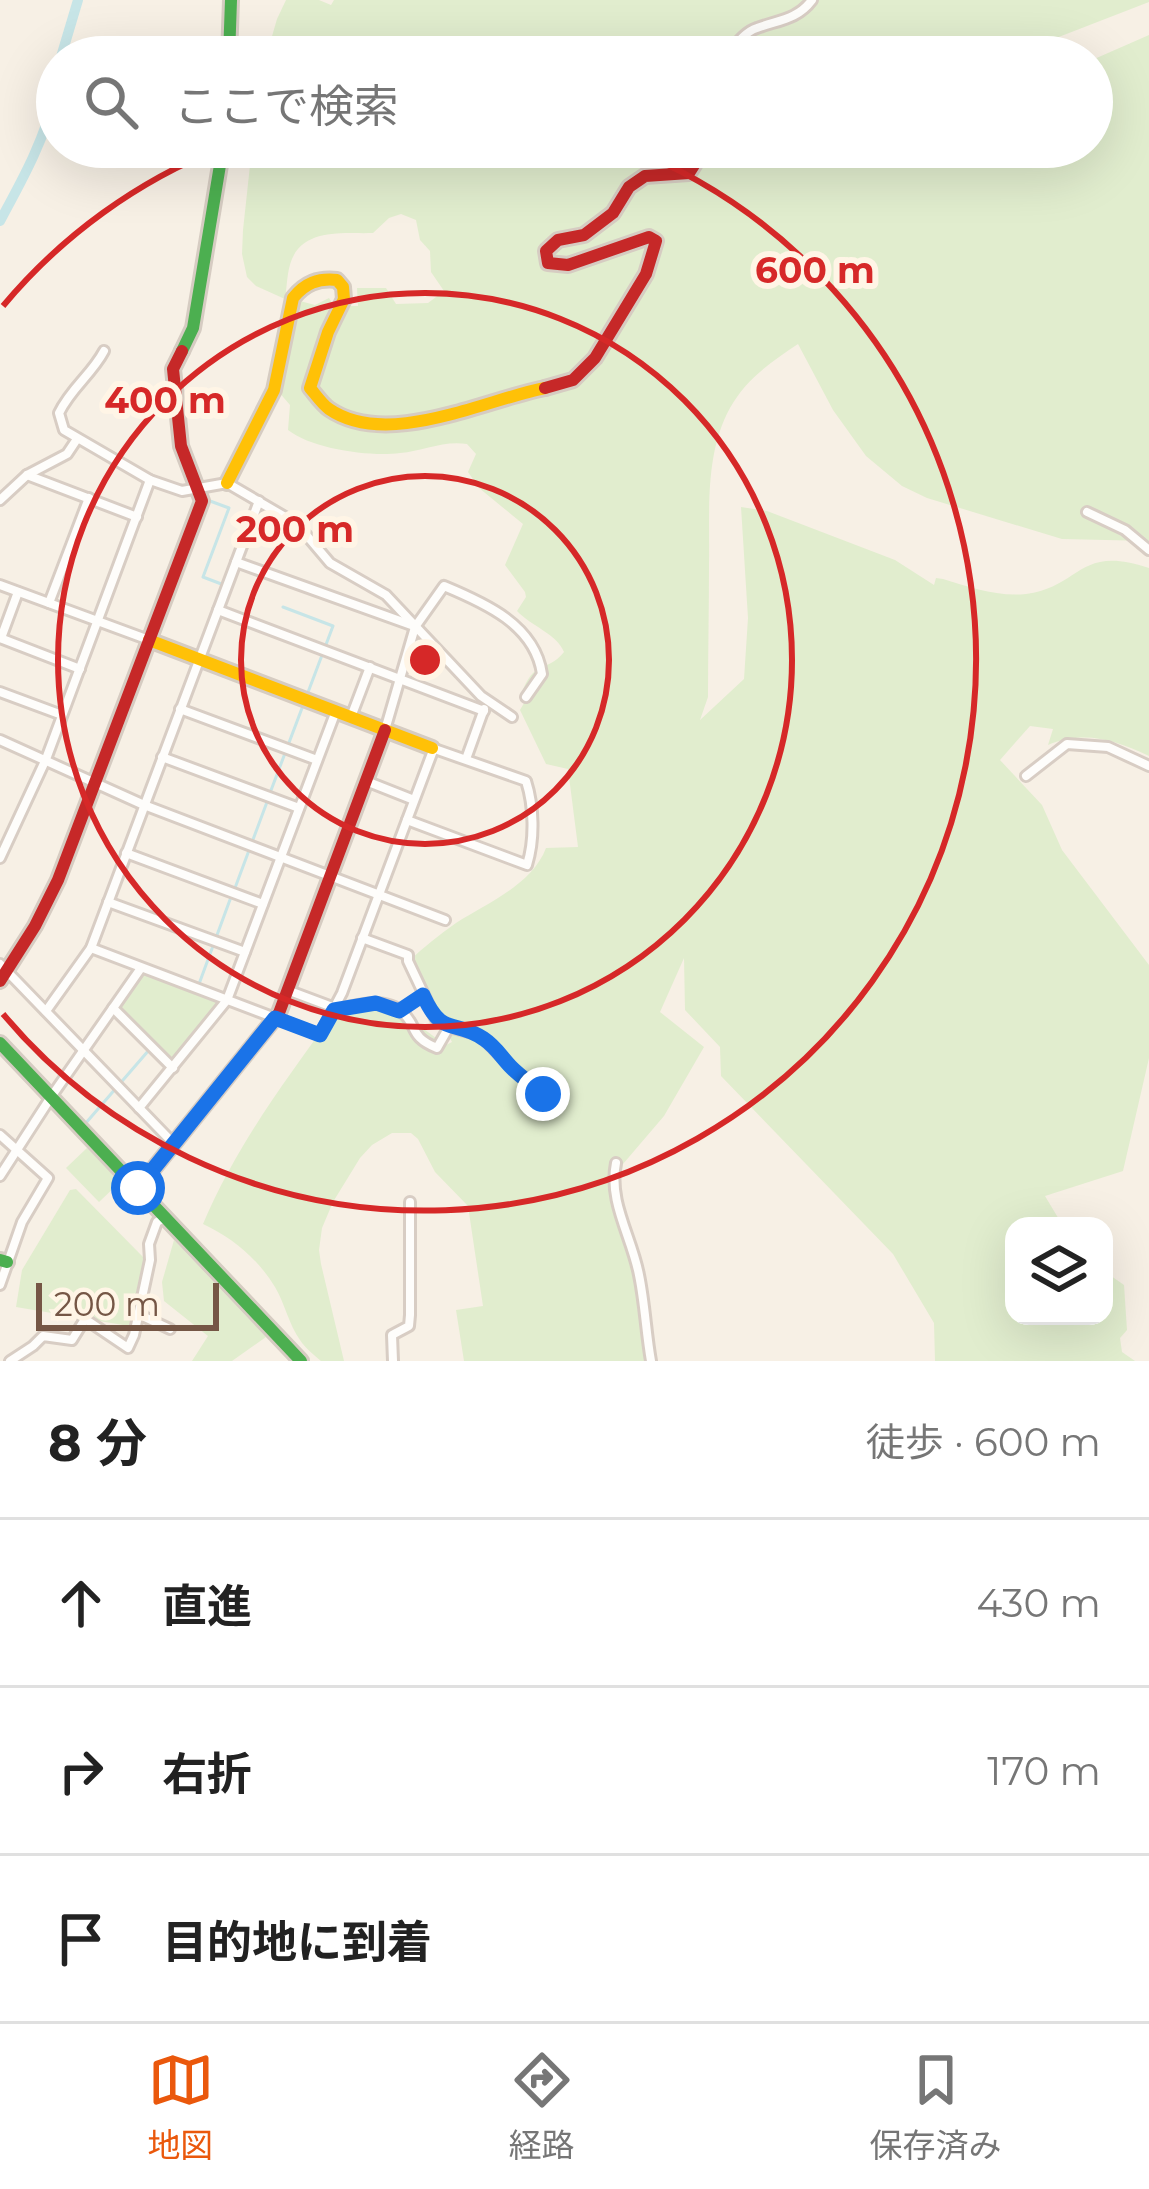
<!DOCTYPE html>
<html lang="ja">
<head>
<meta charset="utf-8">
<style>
	:root { --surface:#fff; --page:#f6f6f6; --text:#222; --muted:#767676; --line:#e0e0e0; --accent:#ea580c }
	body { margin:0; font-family:Montserrat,"Noto Sans JP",sans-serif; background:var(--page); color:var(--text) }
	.controls { position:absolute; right:36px; bottom:36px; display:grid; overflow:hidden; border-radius:24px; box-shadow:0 12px 48px #0002 }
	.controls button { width:108px; height:108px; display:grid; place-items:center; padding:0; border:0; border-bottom:3px solid var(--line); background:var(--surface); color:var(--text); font:60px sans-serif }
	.scale { position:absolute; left:36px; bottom:30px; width:183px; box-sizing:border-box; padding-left:12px; border:6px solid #755645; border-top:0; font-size:33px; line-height:42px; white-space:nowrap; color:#755645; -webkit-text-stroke:9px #fff5e6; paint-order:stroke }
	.stop { position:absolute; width:36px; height:36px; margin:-27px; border:9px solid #1a73e8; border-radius:50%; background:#fff }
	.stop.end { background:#1a73e8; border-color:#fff; box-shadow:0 3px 12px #0008 }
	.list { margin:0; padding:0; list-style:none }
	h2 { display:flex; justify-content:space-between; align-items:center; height:156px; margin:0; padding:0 48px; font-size:51px }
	h2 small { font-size:39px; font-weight:400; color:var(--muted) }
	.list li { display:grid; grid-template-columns:78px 1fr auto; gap:36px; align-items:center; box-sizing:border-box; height:168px; padding:0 48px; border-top:3px solid var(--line) }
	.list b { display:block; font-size:45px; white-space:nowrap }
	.list em { font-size:39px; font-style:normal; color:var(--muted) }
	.icon { flex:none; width:66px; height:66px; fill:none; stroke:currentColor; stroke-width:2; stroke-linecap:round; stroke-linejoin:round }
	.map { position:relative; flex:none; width:1149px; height:1361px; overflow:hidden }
	.search { position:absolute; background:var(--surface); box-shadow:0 12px 48px #0002; left:36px; right:36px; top:36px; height:132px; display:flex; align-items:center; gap:30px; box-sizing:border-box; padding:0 42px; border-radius:66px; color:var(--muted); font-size:45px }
	.sheet { height:660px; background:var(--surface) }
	nav { display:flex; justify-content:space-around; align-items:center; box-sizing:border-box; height:168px; border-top:3px solid var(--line); background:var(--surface); font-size:33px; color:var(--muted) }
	nav a { display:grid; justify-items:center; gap:6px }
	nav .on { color:var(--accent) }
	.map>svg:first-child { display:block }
	.green { fill:#e1edce }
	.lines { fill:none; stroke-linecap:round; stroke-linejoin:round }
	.stream { stroke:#c7e5e7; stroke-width:3 }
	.river { stroke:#c7e5e7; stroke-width:10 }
	.street-casing { stroke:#d8cdc4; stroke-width:14 }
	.fast-casing { stroke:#d6ccc2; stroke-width:18 }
	.slow-casing { stroke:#d6ccc2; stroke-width:18 }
	.jam-casing { stroke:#d6ccc2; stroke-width:18 }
	.street { stroke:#fefdfb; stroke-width:8 }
	.fast { stroke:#4caf50; stroke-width:12 }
	.slow { stroke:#ffc107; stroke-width:12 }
	.jam { stroke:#c62828; stroke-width:12 }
	.route { stroke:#1a73e8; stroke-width:15 }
	.ring { fill:none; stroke:#d62828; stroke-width:6 }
	.centre { fill:#d62828; stroke:#fff5e6; stroke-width:6 }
	.ring-label { font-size:36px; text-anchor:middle; font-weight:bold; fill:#d62828; stroke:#fff5e6; stroke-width:12; stroke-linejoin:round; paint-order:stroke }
</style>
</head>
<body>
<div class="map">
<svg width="1149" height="1361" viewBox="0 0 1149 1361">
	<rect width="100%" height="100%" fill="#f7f0e5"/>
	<g class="green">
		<polygon points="286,0 319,0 331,5 334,0 1149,0 1149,2 1020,52 1013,57 266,57 277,19"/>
		<path d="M 1149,35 L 1149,541 L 1062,539 L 927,498 L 902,486 L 866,456 L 833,410 L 798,344 C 771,362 746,379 730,408 C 704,455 710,514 709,565 C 709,609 708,653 708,697 L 700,720 L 744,679 L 748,618 L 741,507 L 767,511 L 895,560 L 934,585 L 936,578 L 943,579 C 970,587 997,597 1026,594 C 1081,587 1078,544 1149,568 L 1149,756 C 1114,740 1085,730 1048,745 L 1053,729 L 1030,726 L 1000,760 L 1042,805 L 1062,850 L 1149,965 L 1149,1058 L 1123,1171 L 1045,1196 L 1063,1226 L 1014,1226 L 1014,1316 L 1104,1316 L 1104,1271 L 1124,1285 L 1127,1330 L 1120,1338 L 1122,1352 L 1135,1361 L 935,1361 L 934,1323 L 893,1254 L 721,1076 L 720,1047 L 685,1010 L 684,958 L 660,1012 L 704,1047 L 664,1116 L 623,1164 L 619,1189 L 644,1286 L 650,1361 L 464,1361 L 456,1310 L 483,1306 L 468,1206 L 435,1172 L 418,1139 L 411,1133 L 392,1133 L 372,1145 L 360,1158 L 333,1202 L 322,1228 L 319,1250 L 321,1264 L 344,1361 L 321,1361 C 314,1355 305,1348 300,1340 C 289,1325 285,1304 275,1287 C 258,1259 233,1238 203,1224 C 238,1142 288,1077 340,1005 C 389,1003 407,1017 446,1045 L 452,1042 L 409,961 C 424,947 439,935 456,923 C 487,903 532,885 546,848 L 578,847 L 568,769 L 546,764 L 520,710 L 527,698 L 521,695 C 534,658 546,674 564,652 C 557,634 531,626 517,611 L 526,597 L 525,592 L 505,565 L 523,524 L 479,488 L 468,472 L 476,454 L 467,444 C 444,440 423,451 400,453 C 370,457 312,449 288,430 L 290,405 L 278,391 L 291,314 L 300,301 L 315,305 L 329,298 L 334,306 L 358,306 L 357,288 L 386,288 L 396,304 L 428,303 L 444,291 L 431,272 L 430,251 L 420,240 L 416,220 L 401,214 L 389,218 L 373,233 C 345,234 305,228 292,259 C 287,270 287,287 285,299 L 256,286 L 247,277 L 242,254 L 243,230 L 252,147 L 1092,147 L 1092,60 Z"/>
		<polygon points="145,971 219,1000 220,1005 175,1062 170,1062 119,1009 119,1004 139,973"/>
		<polygon points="87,1148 120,1182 99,1202 66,1168"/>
		<polygon points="76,1189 144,1258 129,1326 16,1307 22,1270 70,1190"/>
		<polygon points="174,1240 266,1337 232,1361 192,1361 208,1336 164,1301 162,1282"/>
	</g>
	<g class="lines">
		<g class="stream">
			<polyline points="210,501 229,508 203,577 224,585"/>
			<polyline points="270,793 333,626 283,607"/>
			<polyline points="235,888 267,802"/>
			<polyline points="199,984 231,897"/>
			<polyline points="85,1124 149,1050"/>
		</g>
		<g class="river">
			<polyline points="61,57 78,0"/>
			<path d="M 0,221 C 24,177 45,139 57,88"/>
		</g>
		<defs>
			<g id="street">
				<path d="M 727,57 C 734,46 744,32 757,28 C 778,20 797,20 812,0"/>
				<path d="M 104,351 C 92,374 71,388 59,413 L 64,430 L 150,480 L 182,491 L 227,483 L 297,524 L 330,563 L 386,595 L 481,696 L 512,717"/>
				<polyline points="27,475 137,517"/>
				<polyline points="0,500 27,475 67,454 77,439"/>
				<polyline points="1087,512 1125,530 1149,550"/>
				<polyline points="236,562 414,626"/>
				<polyline points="0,585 149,640"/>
				<polyline points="49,603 89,498"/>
				<polyline points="218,610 484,711"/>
				<polyline points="0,638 80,669"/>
				<polyline points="1,638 18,592"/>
				<polyline points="0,692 62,715"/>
				<polyline points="180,709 317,760"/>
				<polyline points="351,717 370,667"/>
				<path d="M 385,730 L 415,627 L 444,586 C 485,603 535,625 542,674 L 526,697"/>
				<polyline points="0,740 144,805 445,920"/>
				<polyline points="162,757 299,808"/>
				<polyline points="466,759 484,709"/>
				<polyline points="1026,776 1067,744 1108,747 1149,766"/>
				<polyline points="366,781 414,800"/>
				<path d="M 407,820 L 527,865 C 535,839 534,806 526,781 L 432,748"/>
				<polyline points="126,853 263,904"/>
				<polyline points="0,858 46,759 150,480"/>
				<polyline points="108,902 245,952"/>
				<polyline points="362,938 408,955 408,961 435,1018 449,1027 476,1034 485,1040 515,1071 553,1105"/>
				<polyline points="91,948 320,1035 342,993 434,748"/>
				<polyline points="0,964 174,1144"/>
				<polyline points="287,990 335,1008"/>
				<polyline points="113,1008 173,1068"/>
				<path d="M 334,1010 C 355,1005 385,996 403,1013 C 418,1026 409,1037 437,1048 L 449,1027"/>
				<polyline points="46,1011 91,948 259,501"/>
				<polyline points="399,1011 423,995"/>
				<polyline points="139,1108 227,1000 336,711"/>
				<polyline points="0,1135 48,1178 22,1222 0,1285"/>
				<path d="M 616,1163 C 608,1202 632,1237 639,1275 C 645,1304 646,1333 651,1361"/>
				<polyline points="0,1176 51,1097 141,968"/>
				<polyline points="138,1314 170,1329"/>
				<polyline points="10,1361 33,1346 43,1336 72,1340 85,1319 128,1348 134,1335 150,1260 149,1244 157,1222 164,1218"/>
				<polyline points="393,1361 392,1335 409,1326 410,1315 410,1202"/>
			</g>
			<g id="fast">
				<polyline points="229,57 231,0"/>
				<polyline points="182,351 193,328 223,147"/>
				<polyline points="0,1043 301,1361"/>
				<polyline points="0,1260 7,1262"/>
			</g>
			<g id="slow">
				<path d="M 227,483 L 274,390 L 293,298 C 305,283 318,278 337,280 L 343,287 L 344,299 L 328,332 L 310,388 C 316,395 322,404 329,409 C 387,449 484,400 545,388"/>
				<polyline points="149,640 432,748"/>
			</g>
			<g id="jam">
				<polyline points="545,388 573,380 595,358 646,274 656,241 649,237 568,265 548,263 546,251 558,240 584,235 613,213 629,187 645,176 689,173 696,162 690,147"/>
				<polyline points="0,981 35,926 58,880 202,501 181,446 173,369 182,351"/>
				<polyline points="138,1188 279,1013 385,730"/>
			</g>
		</defs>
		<use href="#street" class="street-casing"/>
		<use href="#fast" class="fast-casing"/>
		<use href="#slow" class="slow-casing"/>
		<use href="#jam" class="jam-casing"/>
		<use href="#street" class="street"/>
		<use href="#fast" class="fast"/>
		<use href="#slow" class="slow"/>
		<use href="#jam" class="jam"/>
	</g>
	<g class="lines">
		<path class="route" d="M 138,1188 L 275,1018 L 320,1035 L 334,1010 L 376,1003 L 399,1011 L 423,995 C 443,1039 454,1018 484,1039 C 496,1047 502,1058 512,1068 C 521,1077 533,1085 543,1094"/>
	</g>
	<g class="ring">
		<circle cx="425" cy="660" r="184"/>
		<circle cx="425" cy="660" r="367"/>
		<path d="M3 306A551 551 0 0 1 223 147M627 147A551 551 0 1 1 3 1014"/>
	</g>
	<circle cx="425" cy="660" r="18" class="centre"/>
	<g class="ring-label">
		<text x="815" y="283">600 m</text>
		<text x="165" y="413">400 m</text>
		<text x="295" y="542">200 m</text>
	</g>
</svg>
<div class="controls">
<button><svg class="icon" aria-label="layers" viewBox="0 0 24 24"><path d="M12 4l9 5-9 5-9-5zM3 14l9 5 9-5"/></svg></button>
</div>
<div class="scale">200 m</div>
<div class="stop" style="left:138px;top:1188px"></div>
<div class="stop end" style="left:543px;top:1094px"></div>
<div class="search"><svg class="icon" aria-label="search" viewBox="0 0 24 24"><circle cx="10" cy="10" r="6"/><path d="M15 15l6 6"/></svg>ここで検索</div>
</div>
<section class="sheet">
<h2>8 分<small>徒歩 · 600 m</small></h2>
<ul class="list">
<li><svg class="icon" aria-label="ahead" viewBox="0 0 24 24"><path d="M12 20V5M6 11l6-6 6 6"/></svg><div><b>直進</b></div><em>430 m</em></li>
<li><svg class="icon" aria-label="right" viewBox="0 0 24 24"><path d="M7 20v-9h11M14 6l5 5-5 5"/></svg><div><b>右折</b></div><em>170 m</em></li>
<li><svg class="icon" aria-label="arrive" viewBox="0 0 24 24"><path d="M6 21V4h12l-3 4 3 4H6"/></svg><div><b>目的地に到着</b></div></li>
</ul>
</section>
<nav>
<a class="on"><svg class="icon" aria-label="map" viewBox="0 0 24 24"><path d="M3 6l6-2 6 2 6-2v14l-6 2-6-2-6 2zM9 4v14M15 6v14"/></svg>地図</a>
<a><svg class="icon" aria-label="directions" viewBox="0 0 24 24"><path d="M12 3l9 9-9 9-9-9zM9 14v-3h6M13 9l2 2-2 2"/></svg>経路</a>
<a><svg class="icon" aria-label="saved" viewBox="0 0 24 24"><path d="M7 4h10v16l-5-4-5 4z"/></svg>保存済み</a>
</nav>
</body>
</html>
